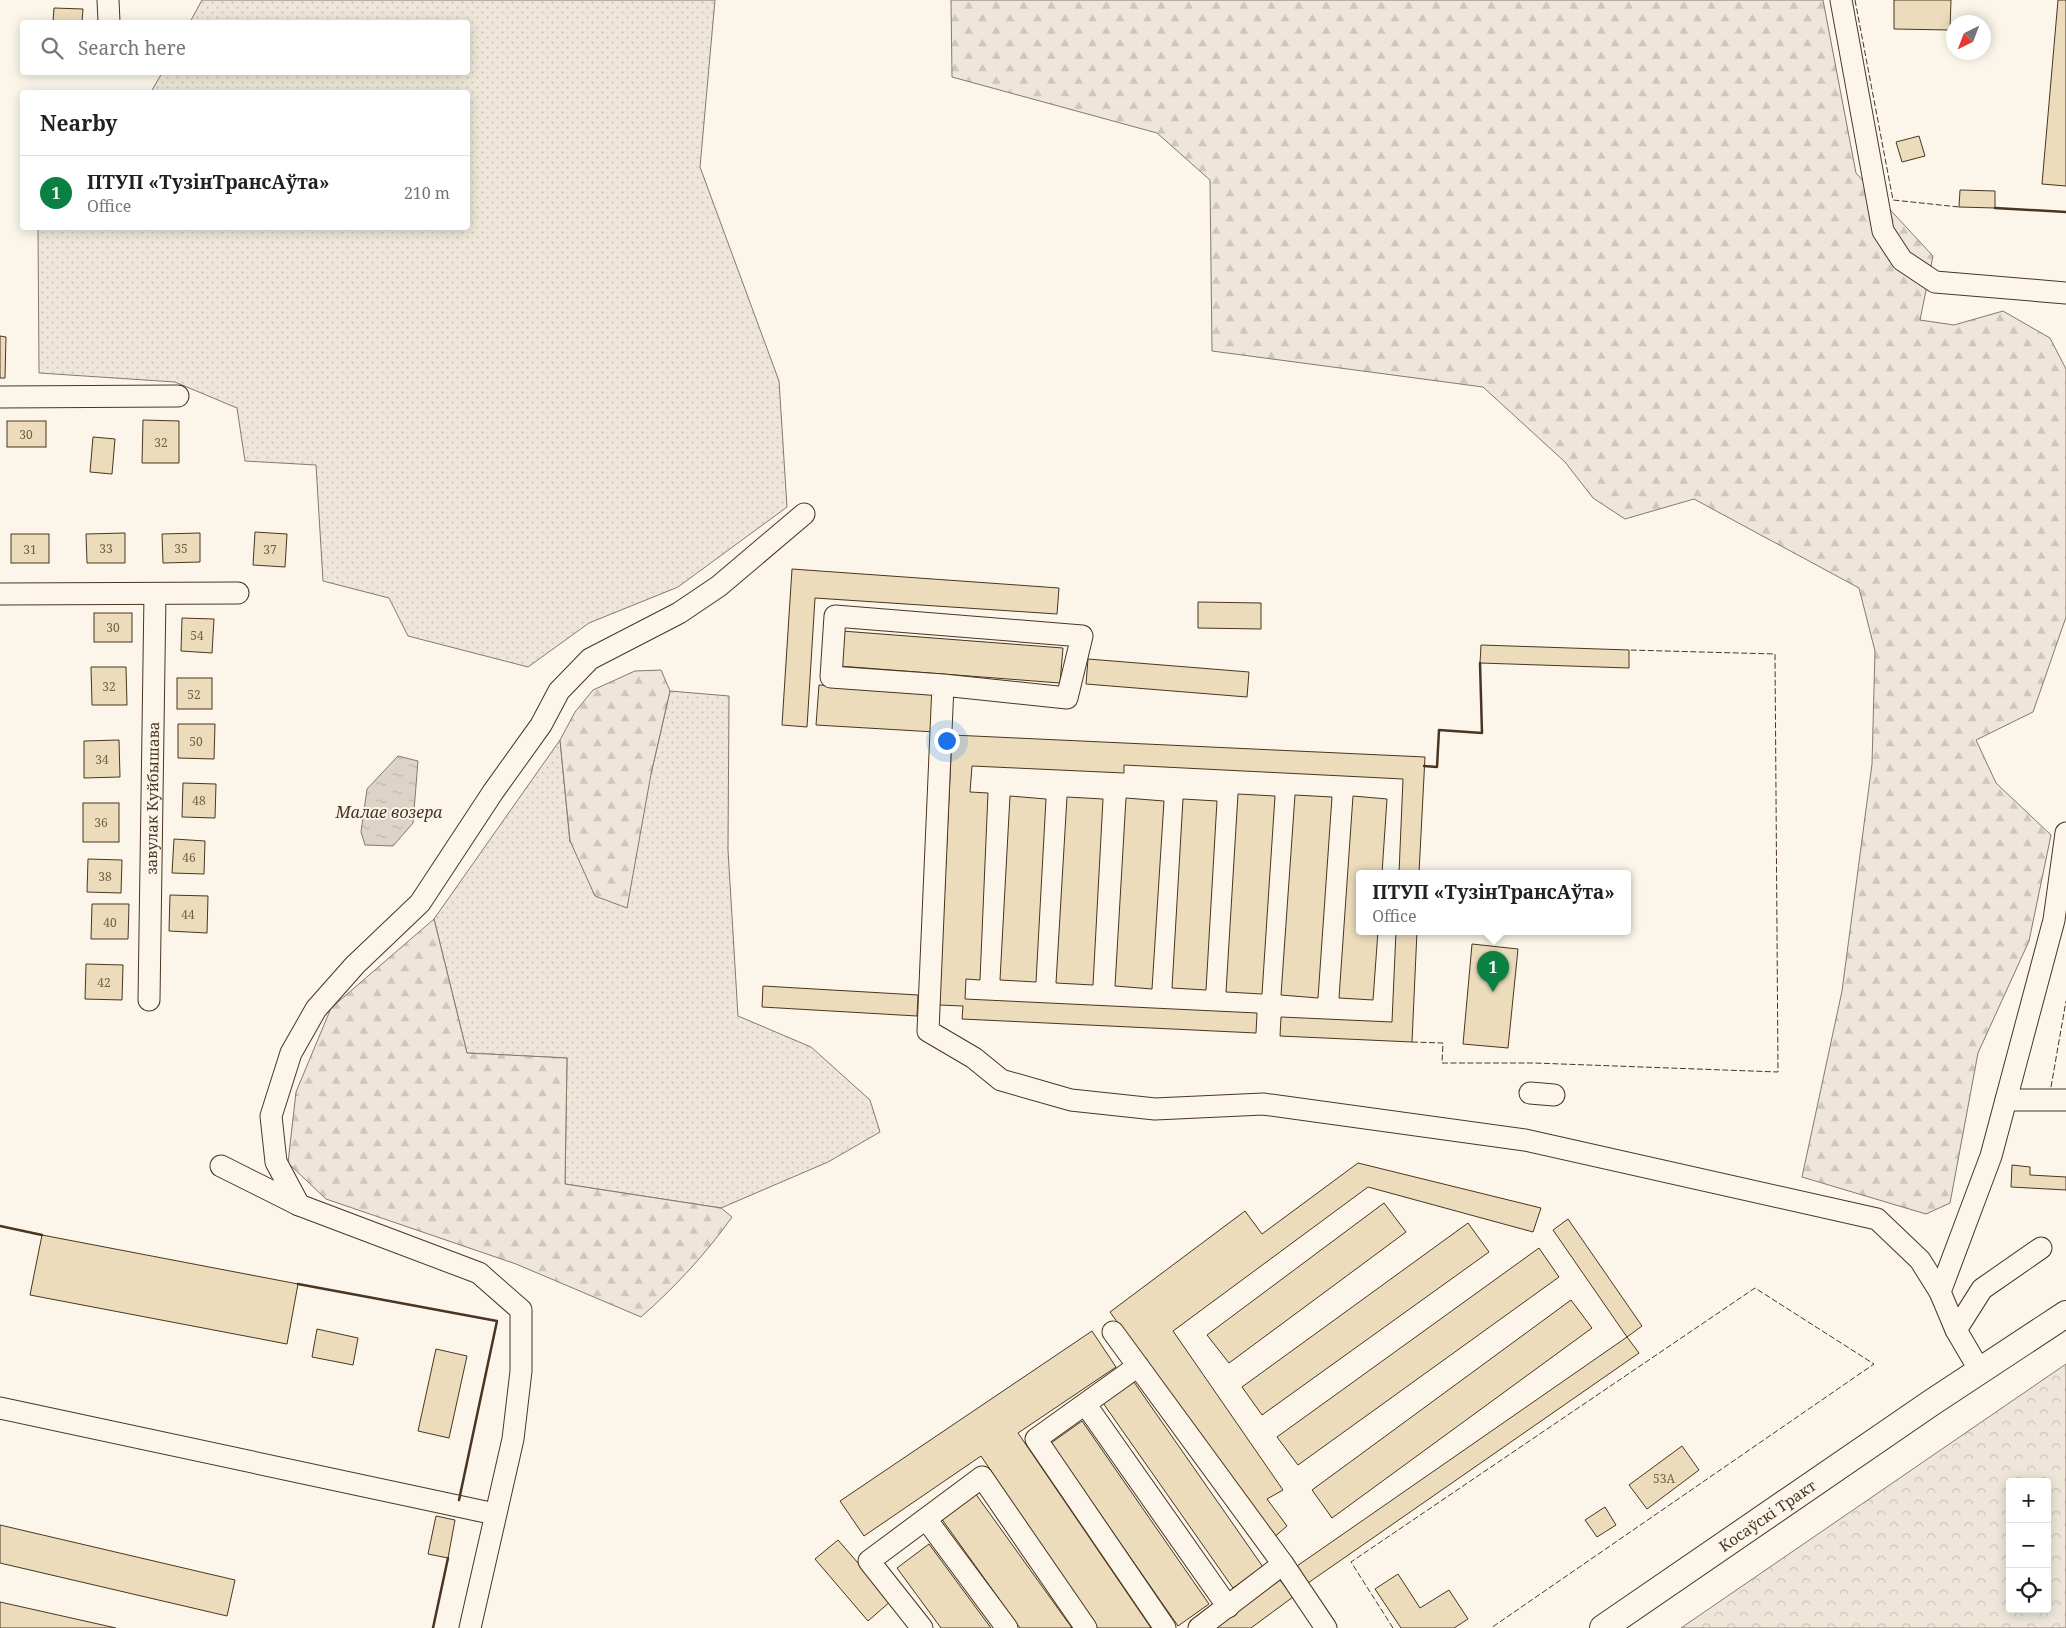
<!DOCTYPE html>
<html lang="en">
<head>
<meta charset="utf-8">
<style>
	:root { --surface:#fff; --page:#f2f2f2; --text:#202124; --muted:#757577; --line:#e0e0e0; --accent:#0b8043 }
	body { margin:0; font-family:"Noto Serif",serif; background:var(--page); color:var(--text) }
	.controls { position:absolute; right:15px; bottom:15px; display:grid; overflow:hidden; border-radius:5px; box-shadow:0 2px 12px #0003 }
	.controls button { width:45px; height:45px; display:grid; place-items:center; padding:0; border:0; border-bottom:1px solid var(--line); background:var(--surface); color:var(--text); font:25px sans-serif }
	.compass { position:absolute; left:1946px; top:15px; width:45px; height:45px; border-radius:50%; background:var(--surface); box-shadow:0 2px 12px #0003; rotate:222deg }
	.you { position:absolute; left:946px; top:740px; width:18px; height:18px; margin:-12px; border:4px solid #fff; border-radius:50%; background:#1a73e8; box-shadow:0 0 0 8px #1a73e833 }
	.badge { display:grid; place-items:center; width:32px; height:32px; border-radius:50%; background:var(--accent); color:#fff; font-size:16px; font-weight:700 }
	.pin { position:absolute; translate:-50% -41px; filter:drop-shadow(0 1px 2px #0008) }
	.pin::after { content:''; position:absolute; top:26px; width:18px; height:15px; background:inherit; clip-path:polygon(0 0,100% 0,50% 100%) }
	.popup { position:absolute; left:1356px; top:870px; width:275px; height:65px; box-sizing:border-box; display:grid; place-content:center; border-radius:5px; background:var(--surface); filter:drop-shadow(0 1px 4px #0005); font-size:16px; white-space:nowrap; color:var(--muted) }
	.popup b { font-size:19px; color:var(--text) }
	.popup::after { content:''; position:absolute; left:50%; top:100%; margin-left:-10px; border:10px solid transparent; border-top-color:var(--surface) }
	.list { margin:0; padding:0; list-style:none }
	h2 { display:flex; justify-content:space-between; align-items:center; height:65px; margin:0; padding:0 20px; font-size:21px }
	h2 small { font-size:16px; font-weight:400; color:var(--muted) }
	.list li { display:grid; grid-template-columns:32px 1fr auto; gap:15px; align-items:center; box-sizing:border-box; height:75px; padding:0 20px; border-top:1px solid var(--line) }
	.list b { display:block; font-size:19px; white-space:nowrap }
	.list p { margin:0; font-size:16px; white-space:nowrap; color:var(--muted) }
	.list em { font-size:16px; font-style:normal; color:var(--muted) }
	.icon { flex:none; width:28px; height:28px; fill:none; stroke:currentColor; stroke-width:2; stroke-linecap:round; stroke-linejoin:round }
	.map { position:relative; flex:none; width:2066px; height:1628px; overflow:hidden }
	.search { position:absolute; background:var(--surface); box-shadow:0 2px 12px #0003; left:20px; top:20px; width:450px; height:55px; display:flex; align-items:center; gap:12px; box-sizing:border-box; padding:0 18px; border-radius:5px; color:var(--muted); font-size:19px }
	.panel { position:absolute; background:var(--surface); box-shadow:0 2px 12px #0003; left:20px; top:90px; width:450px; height:140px; border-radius:5px }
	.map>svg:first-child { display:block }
	.grass { fill:url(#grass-dots); stroke:#887966 }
	.forest { fill:url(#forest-firs); stroke:#887966 }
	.park { fill:url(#park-crowns); stroke:#887966; fill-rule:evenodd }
	.water { fill:url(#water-ripples); stroke:#887966 }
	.building { fill:#ecdcbc; stroke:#4a3520 }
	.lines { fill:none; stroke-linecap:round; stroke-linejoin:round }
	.minor-casing { stroke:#4a3520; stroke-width:23 }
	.major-casing { stroke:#4a3520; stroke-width:28 }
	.minor { stroke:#fbf6e9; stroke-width:21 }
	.major { stroke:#fbf6e9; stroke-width:26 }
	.fence { stroke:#4a3520; stroke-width:1; stroke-dasharray:6 2.5; stroke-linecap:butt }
	.wall { stroke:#4a3520; stroke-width:2.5 }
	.labels { text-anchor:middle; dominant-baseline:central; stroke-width:4; stroke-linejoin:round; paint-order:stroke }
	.number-label { font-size:12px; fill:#725f47 }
	.street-label { font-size:15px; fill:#4a3520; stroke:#fbf6e9 }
	.water-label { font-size:16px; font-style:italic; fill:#4a3520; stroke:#fbf6e9 }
</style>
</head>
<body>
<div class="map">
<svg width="2066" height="1628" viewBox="0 0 2066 1628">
	<defs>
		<pattern id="grass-dots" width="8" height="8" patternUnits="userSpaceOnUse" patternTransform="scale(1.25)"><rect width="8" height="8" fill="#ede6d9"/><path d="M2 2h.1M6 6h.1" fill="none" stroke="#cdc6ba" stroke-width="1.8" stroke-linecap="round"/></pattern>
		<pattern id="forest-firs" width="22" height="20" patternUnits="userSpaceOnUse" patternTransform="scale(1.25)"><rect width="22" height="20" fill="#ede6d9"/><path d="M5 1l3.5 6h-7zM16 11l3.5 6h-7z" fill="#cdc6ba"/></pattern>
		<pattern id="park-crowns" width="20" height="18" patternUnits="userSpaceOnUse" patternTransform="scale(1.25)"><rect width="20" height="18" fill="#ede6d9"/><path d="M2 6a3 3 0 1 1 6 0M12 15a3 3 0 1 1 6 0" fill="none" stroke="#cdc6ba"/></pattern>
		<pattern id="water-ripples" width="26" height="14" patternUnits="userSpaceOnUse" patternTransform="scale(1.25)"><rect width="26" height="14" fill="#dcd4c6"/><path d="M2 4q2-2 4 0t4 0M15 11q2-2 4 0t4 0" fill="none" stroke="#beb7aa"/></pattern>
	</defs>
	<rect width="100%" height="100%" fill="#fbf6e9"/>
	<g class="grass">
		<polygon points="202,0 715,0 700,167 779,381 787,507 678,587 589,623 528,667 408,636 389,598 323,581 316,465 245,461 237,408 175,382 39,373 38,228 468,228 468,92 151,92 162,73 468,72 468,22 190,22"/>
		<polygon points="670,691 729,696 728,850 738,1016 811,1047 870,1100 880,1132 828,1162 721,1208 565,1184 567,1058 467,1053 434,919 560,740 570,842 651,774"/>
	</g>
	<g class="forest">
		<polygon points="951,0 1823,0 1856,173 1933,256 1920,320 1954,325 2003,311 2050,338 2066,369 2066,617 2033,712 1976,740 1996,783 2051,835 2029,941 1978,1053 1950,1203 1926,1214 1802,1177 1842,991 1872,764 1875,651 1859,588 1694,499 1625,519 1593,498 1565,462 1483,387 1212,351 1210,180 1157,133 952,77"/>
		<polygon points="661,670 670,691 651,774 627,908 595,896 570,841 560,740 575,712 593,690 635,671"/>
		<path d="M 434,919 L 467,1053 L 567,1058 L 565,1184 L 721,1208 L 732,1217 C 705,1255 675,1287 641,1317 L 516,1264 L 326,1199 L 288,1163 L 296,1092 L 331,1008 Z"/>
	</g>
	<path class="park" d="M 2066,1364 L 2066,1628 L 1681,1628 ZM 2010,1482 L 2047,1482 L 2047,1609 L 2010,1609 Z"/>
	<polygon class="water" points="398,756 418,761 413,823 393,846 365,845 361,832 367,789"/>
	<g class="building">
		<polygon points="1894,0 1951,0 1950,30 1894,29"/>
		<polygon points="2058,0 2066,0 2066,186 2042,184"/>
		<polygon points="54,8 83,9 82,22 53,22"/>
		<polygon points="1919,136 1925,156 1902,162 1896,142"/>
		<polygon points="1960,190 1995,191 1995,208 1959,207"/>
		<polygon points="0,336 6,337 5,378 0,378"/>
		<polygon points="143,420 179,421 179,463 142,463"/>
		<rect x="7" y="421" width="39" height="26"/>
		<polygon points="93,437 115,439 112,474 90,472"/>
		<polygon points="255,532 287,534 285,567 253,565"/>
		<polygon points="125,533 125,563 87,563 86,534"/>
		<polygon points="200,533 200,562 163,563 162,534"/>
		<rect x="11" y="534" width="38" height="29"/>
		<polygon points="792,569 1059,588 1057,614 815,598 807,727 782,725"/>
		<polygon points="1198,602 1261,603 1261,629 1198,628"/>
		<rect x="94" y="613" width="38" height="29"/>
		<polygon points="182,618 214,619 212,653 181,651"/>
		<polygon points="842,631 1063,648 1060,683 839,666"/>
		<polygon points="1481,645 1629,650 1629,668 1480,663"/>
		<polygon points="1088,659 1249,672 1247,697 1086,684"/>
		<polygon points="91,667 126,667 127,705 92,705"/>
		<rect x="177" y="678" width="35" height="31"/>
		<polygon points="819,685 937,692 935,732 816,725"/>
		<polygon points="178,724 215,724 214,759 178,758"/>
		<polygon points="952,735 1425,757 1419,873 1399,873 1403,779 1124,765 1124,773 972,766 970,792 988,793 980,980 966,979 965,999 1257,1013 1256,1033 962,1019 963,1006 939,1005"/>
		<polygon points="119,740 120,777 84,778 84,741"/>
		<polygon points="183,783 216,784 215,818 182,817"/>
		<polygon points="1238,794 1275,796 1262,994 1226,992"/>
		<polygon points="1295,795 1332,797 1318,998 1281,995"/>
		<polygon points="1010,796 1046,799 1036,982 1000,980"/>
		<polygon points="1353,796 1387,799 1382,873 1359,873 1359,931 1378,931 1373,1000 1339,998"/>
		<polygon points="1067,797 1103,799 1093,985 1056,983"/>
		<polygon points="1126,798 1164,801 1152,989 1115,986"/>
		<polygon points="1183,799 1217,801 1206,990 1172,988"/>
		<rect x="83" y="803" width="36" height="39"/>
		<polygon points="174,839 205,841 204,874 172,873"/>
		<polygon points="88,859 122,860 121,893 87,892"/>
		<polygon points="170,895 208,896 207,933 169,931"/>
		<polygon points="92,904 129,904 128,939 91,939"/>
		<polygon points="1396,931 1417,931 1412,1042 1280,1036 1281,1017 1392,1022"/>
		<polygon points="1472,944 1518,949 1508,1048 1463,1044"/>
		<polygon points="86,964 123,965 122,1000 85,999"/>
		<polygon points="763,986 918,995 917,1016 762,1007"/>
		<polygon points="1358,1163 1541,1208 1533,1232 1368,1187 1173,1331 1283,1490 1267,1499 1287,1526 1272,1539 1110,1312 1245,1211 1262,1234"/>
		<polygon points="2012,1165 2030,1167 2030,1175 2066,1177 2066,1190 2011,1187"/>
		<polygon points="1384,1203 1406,1232 1229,1363 1207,1335"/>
		<polygon points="1568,1219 1642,1326 1627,1337 1553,1230"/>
		<polygon points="1468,1223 1489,1252 1262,1415 1242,1387"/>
		<polygon points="42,1235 298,1284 287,1344 30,1295"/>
		<polygon points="1539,1248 1559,1277 1298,1465 1277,1437"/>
		<polygon points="1571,1300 1592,1328 1332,1518 1312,1490"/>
		<polygon points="317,1329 358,1338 353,1365 312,1357"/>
		<polygon points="1092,1331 1116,1367 1018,1433 1151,1628 1097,1628 981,1456 864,1536 840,1501"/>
		<polygon points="1627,1337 1639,1353 1308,1583 1297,1566"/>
		<polygon points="436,1349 467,1356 449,1438 418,1431"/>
		<polygon points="1134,1382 1263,1567 1233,1588 1103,1403"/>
		<polygon points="1082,1421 1209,1604 1178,1626 1051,1443"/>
		<polygon points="1682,1446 1699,1470 1647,1509 1629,1485"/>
		<polygon points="975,1493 1072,1628 1020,1628 941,1518"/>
		<polygon points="1605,1507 1616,1525 1597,1537 1585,1520"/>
		<polygon points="436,1516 455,1520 448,1558 428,1554"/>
		<polygon points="0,1525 235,1580 227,1616 0,1563"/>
		<polygon points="838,1540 891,1601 868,1621 815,1559"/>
		<polygon points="929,1544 991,1628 941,1628 897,1568"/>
		<polygon points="1398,1574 1420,1608 1449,1590 1468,1619 1454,1628 1401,1628 1375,1589"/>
		<polygon points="1280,1580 1293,1597 1251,1628 1215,1628"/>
		<polygon points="0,1602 116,1628 0,1628"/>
	</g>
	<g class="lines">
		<defs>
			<g id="minor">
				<polyline points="108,0 109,22"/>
				<polyline points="1841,0 1883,231 1902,260 1935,282 2066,293"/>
				<polyline points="0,397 178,396"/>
				<polyline points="0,594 238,593"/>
				<polyline points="943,685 1067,698 1082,636 835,616 831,677 943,685 928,1031 974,1058 1001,1080 1071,1100 1155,1109 1263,1104 1525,1140 1877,1219 1920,1260 1940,1292"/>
				<path id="s1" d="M 149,1000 L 155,594"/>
				<polyline points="1530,1093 1554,1095"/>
				<polyline points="2006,1100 2066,1100"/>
				<polyline points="221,1166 299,1205 479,1273 521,1310 521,1371 513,1439 470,1628"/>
				<polyline points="299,1205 276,1162 271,1116 291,1053 316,1009 355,965 420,903 493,792 541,725 559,691 590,659 679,613 719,586 804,514"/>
				<polyline points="1956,1330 1982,1289 2041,1248"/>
				<polyline points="1113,1332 1283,1564 1326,1628"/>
				<polyline points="1138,1366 1036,1439 1165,1628"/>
				<polyline points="1980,1371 1956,1330 1940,1292 1991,1156 2054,920 2066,833"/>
				<polyline points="1086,1405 1228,1607"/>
				<polyline points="0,1408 495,1514"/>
				<polyline points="926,1519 1007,1628"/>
				<polyline points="922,1628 869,1561 982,1477 1086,1628"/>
				<polyline points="1199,1628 1283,1564"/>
			</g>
			<g id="major">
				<path id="s2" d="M 1603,1628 L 1931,1403 L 2066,1314"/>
			</g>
		</defs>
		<use href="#minor" class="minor-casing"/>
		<use href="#major" class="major-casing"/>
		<use href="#minor" class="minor"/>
		<use href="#major" class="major"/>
		<g class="fence">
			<polyline points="1855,0 1893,200 1959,207"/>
			<polyline points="1412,1042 1443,1043 1442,1063 1534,1063 1778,1072 1775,654 1629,650"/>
			<polyline points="2051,1087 2066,1001"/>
			<polyline points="1393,1628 1351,1562 1755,1288 1874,1364 1491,1628"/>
		</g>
		<g class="wall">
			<polyline points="1995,208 2066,212"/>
			<polyline points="1424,766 1437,767 1439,730 1482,733 1480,663"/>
			<polyline points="0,1226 42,1235"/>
			<polyline points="298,1284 497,1321 459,1500"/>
			<polyline points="433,1628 448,1558"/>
		</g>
	</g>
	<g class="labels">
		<g class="number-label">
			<text x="26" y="434">30</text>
			<text x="161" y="442">32</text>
			<text x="106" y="548">33</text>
			<text x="181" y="548">35</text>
			<text x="30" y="549">31</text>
			<text x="270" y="549">37</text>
			<text x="113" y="627">30</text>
			<text x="197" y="635">54</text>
			<text x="109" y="686">32</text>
			<text x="194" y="694">52</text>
			<text x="196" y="741">50</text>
			<text x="102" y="759">34</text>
			<text x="199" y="800">48</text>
			<text x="101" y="822">36</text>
			<text x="189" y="857">46</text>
			<text x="105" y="876">38</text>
			<text x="188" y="914">44</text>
			<text x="110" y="922">40</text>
			<text x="104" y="982">42</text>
			<text x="1664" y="1478">53А</text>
		</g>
		<g class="street-label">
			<text stroke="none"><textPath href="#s1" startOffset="202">завулак Куйбышава</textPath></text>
			<text stroke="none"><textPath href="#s2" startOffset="199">Косаўскі Тракт</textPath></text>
		</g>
		<g class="water-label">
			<text x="389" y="812">Малае возера</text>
		</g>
	</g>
</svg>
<div class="controls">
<button>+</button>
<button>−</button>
<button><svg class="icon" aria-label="locate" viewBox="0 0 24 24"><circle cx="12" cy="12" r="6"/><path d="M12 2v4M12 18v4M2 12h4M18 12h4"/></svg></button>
</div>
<svg class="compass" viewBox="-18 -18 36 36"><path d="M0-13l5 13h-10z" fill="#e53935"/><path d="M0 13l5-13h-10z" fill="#757577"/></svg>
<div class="you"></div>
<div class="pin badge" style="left:1493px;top:992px">1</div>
<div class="popup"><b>ПТУП «ТузінТрансАўта»</b>Office</div>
<div class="search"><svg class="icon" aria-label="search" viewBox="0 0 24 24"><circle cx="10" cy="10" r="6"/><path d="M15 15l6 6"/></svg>Search here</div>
<section class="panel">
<h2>Nearby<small></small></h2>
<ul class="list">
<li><span class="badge">1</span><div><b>ПТУП «ТузінТрансАўта»</b><p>Office</p></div><em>210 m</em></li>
</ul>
</section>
</div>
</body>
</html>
